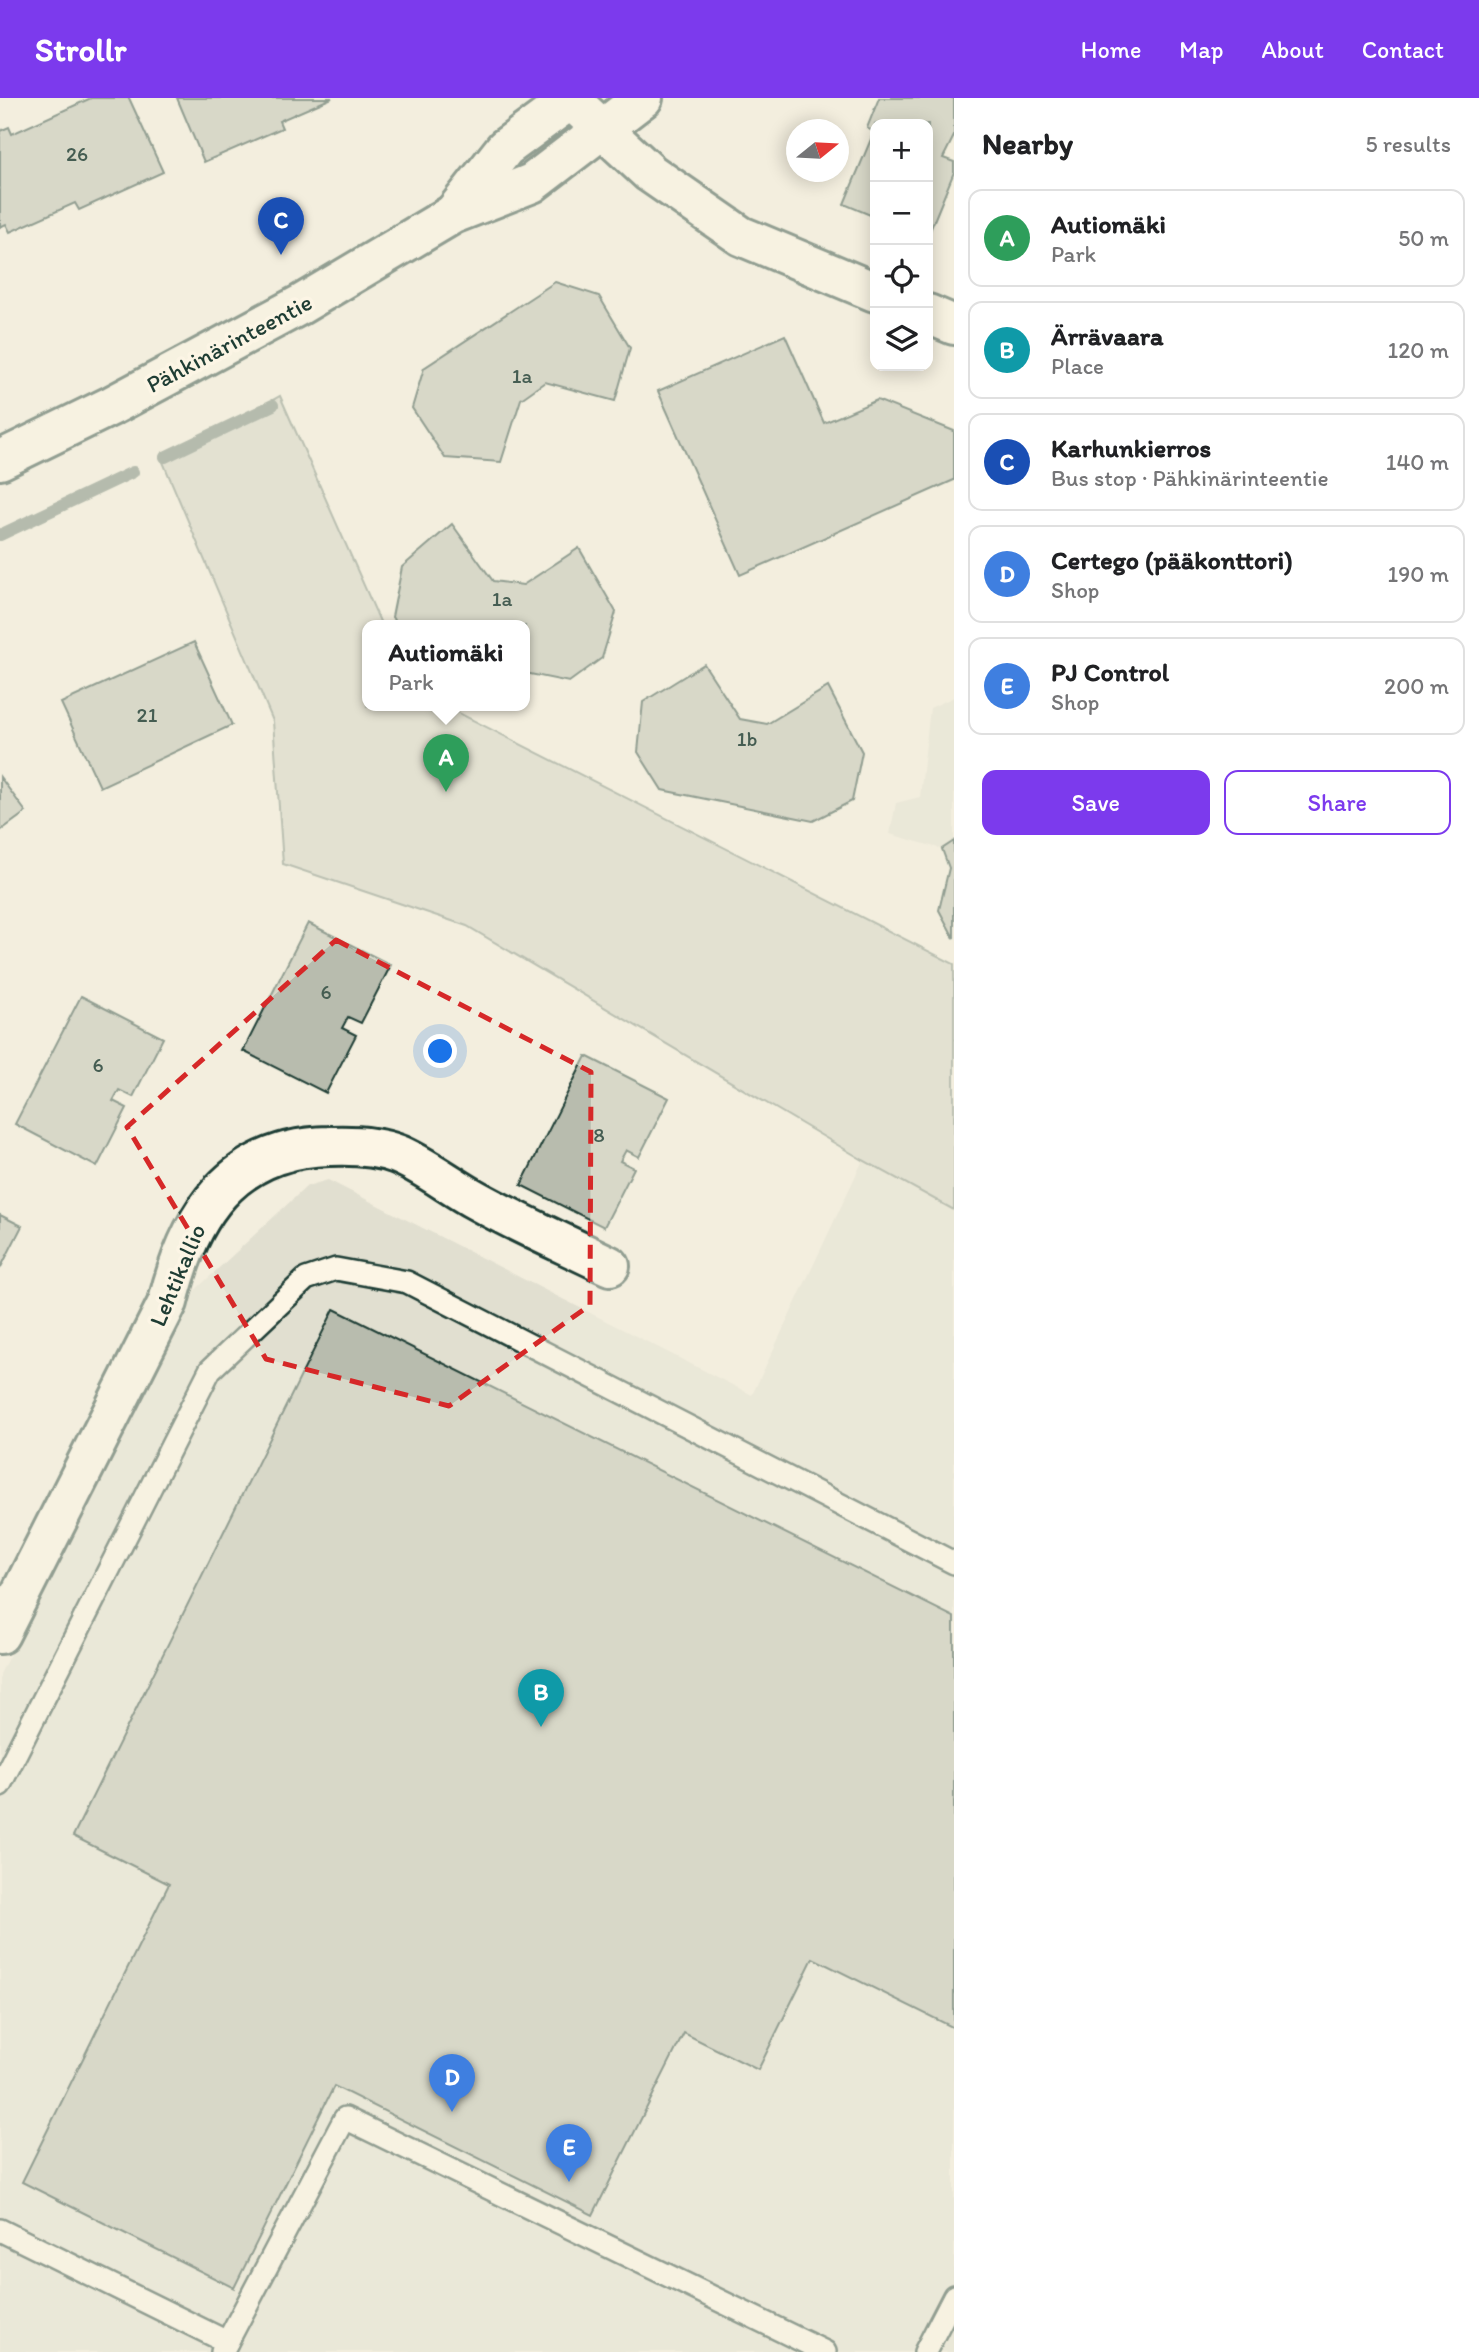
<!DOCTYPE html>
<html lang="en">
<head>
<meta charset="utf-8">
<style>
	:root { --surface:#fff; --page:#f2f2f2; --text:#202124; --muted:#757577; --line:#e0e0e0; --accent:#7c3aed }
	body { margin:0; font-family:Itim,sans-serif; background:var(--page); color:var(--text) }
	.controls { position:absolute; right:21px; top:21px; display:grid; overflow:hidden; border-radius:14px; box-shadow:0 4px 18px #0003 }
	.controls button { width:63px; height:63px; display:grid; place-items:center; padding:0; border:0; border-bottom:2px solid var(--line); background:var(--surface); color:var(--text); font:35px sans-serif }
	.compass { position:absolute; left:786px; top:21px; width:63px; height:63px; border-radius:50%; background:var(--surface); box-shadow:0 4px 18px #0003; rotate:72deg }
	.you { position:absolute; left:441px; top:954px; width:24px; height:24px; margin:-18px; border:5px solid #fff; border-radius:50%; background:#1a73e8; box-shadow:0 0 0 10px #1a73e833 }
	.badge { display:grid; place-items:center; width:46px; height:46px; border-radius:50%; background:var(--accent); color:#fff; font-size:23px; font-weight:700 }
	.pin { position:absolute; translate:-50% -58px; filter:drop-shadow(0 2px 4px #0008) }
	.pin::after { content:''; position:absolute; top:37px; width:24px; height:21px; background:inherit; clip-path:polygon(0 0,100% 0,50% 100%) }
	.popup { position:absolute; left:362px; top:522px; width:168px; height:91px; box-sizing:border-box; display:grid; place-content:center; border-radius:14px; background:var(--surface); filter:drop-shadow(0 2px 5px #0005); font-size:23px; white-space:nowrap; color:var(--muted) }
	.popup b { font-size:26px; color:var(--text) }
	.popup::after { content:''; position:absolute; left:50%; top:100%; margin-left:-14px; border:14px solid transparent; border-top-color:var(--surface) }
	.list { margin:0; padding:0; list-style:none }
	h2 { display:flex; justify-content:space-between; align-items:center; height:91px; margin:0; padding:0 28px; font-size:30px }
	h2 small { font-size:23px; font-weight:400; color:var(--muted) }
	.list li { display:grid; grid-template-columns:46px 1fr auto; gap:21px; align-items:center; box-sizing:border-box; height:98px; margin:0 14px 14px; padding:0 14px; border:2px solid var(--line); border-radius:14px }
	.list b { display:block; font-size:26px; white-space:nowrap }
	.list p { margin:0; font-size:23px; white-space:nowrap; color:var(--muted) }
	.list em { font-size:23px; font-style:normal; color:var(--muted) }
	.actions { display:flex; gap:14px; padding:21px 28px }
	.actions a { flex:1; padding:16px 0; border:2px solid var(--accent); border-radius:14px; text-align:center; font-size:24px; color:var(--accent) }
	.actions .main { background:var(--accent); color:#fff }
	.icon { flex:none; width:38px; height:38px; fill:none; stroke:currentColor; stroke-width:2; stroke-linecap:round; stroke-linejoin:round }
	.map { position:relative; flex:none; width:954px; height:2254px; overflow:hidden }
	header { display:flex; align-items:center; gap:42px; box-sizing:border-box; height:98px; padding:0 35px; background:var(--accent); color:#fff }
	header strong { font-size:33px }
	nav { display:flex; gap:38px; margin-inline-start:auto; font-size:24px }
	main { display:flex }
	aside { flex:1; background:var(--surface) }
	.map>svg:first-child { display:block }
	.built { fill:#e1dfd0 }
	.green { fill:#d0d1c2; stroke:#78877b; stroke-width:2 }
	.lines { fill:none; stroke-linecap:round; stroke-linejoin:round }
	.stream { stroke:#6c7d72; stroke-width:12 }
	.building { fill:#b8bcae; stroke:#1f3d34; stroke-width:2 }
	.lane-casing { stroke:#1f3d34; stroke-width:26 }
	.street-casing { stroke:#1f3d34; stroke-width:44 }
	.secondary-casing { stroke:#1f3d34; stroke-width:44 }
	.lane { stroke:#fcf5e5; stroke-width:21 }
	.street { stroke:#fcf5e5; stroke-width:38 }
	.secondary { stroke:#fcf5e5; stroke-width:38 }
	.marked { fill:none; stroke:#d62828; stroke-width:5; stroke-dasharray:14 9; stroke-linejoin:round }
	.labels { text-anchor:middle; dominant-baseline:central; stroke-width:7; stroke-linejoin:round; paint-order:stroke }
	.number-label { font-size:21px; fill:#455d52 }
	.street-label { font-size:24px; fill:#1f3d34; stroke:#fcf5e5 }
</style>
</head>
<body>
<header>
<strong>Strollr</strong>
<nav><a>Home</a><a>Map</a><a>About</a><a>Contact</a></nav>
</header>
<main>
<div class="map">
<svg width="954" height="2254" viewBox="0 0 954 2254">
	<rect width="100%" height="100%" fill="#f3eede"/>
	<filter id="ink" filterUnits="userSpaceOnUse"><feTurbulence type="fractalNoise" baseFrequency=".0143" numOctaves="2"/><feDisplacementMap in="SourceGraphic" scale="14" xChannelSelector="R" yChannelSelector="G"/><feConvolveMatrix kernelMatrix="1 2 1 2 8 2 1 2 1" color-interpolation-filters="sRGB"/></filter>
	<g filter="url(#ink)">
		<g class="built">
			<polygon points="954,599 954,743 942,751 890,736 896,705 920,699 930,610"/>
			<polygon points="863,1062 954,1112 954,2254 0,2254 0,1576 191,1196 307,1088 328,1082 752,1297"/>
		</g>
		<polygon class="green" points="280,298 382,528 367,528 367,608 445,608 954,866 954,1112 863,1062 467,828 283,766 273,623 163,364"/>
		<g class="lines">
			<g class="stream">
				<polyline points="165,359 273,307"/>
				<polyline points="0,437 133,374"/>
			</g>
		</g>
		<g class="building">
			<polygon points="91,0 129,0 163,74 79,112 75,105 10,134 6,126 0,129 0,33 9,29 12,36"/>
			<polygon points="177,0 332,0 279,23 282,30 204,64"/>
			<polygon points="879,0 954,0 954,38 943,60 954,64 954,74 929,135 928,26 875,26 875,119 844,106 874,34 867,30"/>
			<polygon points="555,184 599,198 630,250 615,303 545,284 521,301 501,364 445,360 412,310 424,270"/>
			<polygon points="785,237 824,325 877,302 954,333 954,382 740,477 658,293"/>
			<polygon points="452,426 493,483 523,487 579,450 616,514 602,560 569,584 525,575 525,528 398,528 392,519 402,469"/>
			<polygon points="194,544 232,627 100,689 61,605"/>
			<polygon points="704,566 740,621 767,626 828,589 862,654 852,703 813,723 662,692 638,654 643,604"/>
			<polygon points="0,679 26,714 0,733"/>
			<polygon points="954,743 954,840 939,812 949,770 942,751"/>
			<polygon points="308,825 391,867 361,925 348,919 342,930 356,937 326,995 243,953"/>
			<polygon points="81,898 163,940 133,999 119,992 113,1003 127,1010 97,1069 15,1026"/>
			<polygon points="586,958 669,1000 639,1059 626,1052 620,1063 634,1070 604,1129 521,1087"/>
			<polygon points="0,1117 22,1128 0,1171"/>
			<polygon points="334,1211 954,1519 954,1930 813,1860 758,1972 684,1935 593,2117 334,1988 234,2190 22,2084 169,1786 73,1738"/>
		</g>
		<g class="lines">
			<defs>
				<g id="lane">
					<polyline points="0,1687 210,1272 306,1181 336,1171 407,1184 954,1465"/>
					<polyline points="0,2132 227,2244"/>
					<polyline points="222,2254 345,2020 825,2254"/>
					<polyline points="925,2254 954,2198"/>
				</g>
				<g id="street">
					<polyline points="571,2 650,75 741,138 875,194"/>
					<polyline points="928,216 954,227"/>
					<path d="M 0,1536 L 168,1204 C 189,1118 231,1050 329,1048 C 351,1047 376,1048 397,1056 C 421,1065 452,1089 476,1102 C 519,1126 565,1146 610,1168"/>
				</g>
				<g id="secondary">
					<polyline points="454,115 505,50 573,0"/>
					<polyline points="0,362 113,307 300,207 453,116 532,85 643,0"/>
				</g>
			</defs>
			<use href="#lane" class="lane-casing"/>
			<use href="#street" class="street-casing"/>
			<use href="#secondary" class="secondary-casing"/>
			<use href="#lane" class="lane"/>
			<use href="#street" class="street"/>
			<use href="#secondary" class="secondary"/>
		</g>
	</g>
	<path d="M0 0H954V2254H0ZM 336,842 L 591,974 L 590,1207 L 449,1308 L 266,1261 L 127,1029 Z" fill="#f3eede" fill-opacity=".55" fill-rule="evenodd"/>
	<path class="marked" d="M 336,842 L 591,974 L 590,1207 L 449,1308 L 266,1261 L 127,1029 Z"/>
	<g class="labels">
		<g class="number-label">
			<text x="77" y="55">26</text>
			<text x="522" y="277">1a</text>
			<text x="502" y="500">1a</text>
			<text x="147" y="616">21</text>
			<text x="747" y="640">1b</text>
			<text x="326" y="893">6</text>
			<text x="98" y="966">6</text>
			<text x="599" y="1036">8</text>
		</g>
		<g class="street-label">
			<text transform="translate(229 245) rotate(-28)">Pähkinärinteentie</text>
			<text transform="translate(177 1177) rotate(-67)">Lehtikallio</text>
		</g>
	</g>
</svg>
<div class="controls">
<button>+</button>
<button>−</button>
<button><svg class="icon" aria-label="locate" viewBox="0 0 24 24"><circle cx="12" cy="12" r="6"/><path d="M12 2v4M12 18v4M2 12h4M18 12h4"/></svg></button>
<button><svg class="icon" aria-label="layers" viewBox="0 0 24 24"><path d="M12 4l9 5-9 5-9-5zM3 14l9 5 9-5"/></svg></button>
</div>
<svg class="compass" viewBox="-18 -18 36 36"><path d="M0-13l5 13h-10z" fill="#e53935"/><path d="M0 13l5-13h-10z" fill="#757577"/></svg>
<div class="you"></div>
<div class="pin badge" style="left:446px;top:694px;background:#2e9e5b">A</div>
<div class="popup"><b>Autiomäki</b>Park</div>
<div class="pin badge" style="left:541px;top:1629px;background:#0f9aa8">B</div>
<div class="pin badge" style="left:281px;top:157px;background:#1a4fb4">C</div>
<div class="pin badge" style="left:452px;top:2014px;background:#3f7fe0">D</div>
<div class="pin badge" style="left:569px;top:2084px;background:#3f7fe0">E</div>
</div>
<aside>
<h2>Nearby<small>5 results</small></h2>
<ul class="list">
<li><span class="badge" style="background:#2e9e5b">A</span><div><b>Autiomäki</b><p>Park</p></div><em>50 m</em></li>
<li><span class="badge" style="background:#0f9aa8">B</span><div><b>Ärrävaara</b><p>Place</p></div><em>120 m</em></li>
<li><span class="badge" style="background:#1a4fb4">C</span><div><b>Karhunkierros</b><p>Bus stop · Pähkinärinteentie</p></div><em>140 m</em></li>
<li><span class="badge" style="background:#3f7fe0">D</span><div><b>Certego (pääkonttori)</b><p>Shop</p></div><em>190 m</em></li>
<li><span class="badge" style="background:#3f7fe0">E</span><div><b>PJ Control</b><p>Shop</p></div><em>200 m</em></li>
</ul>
<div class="actions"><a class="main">Save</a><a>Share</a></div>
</aside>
</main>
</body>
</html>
